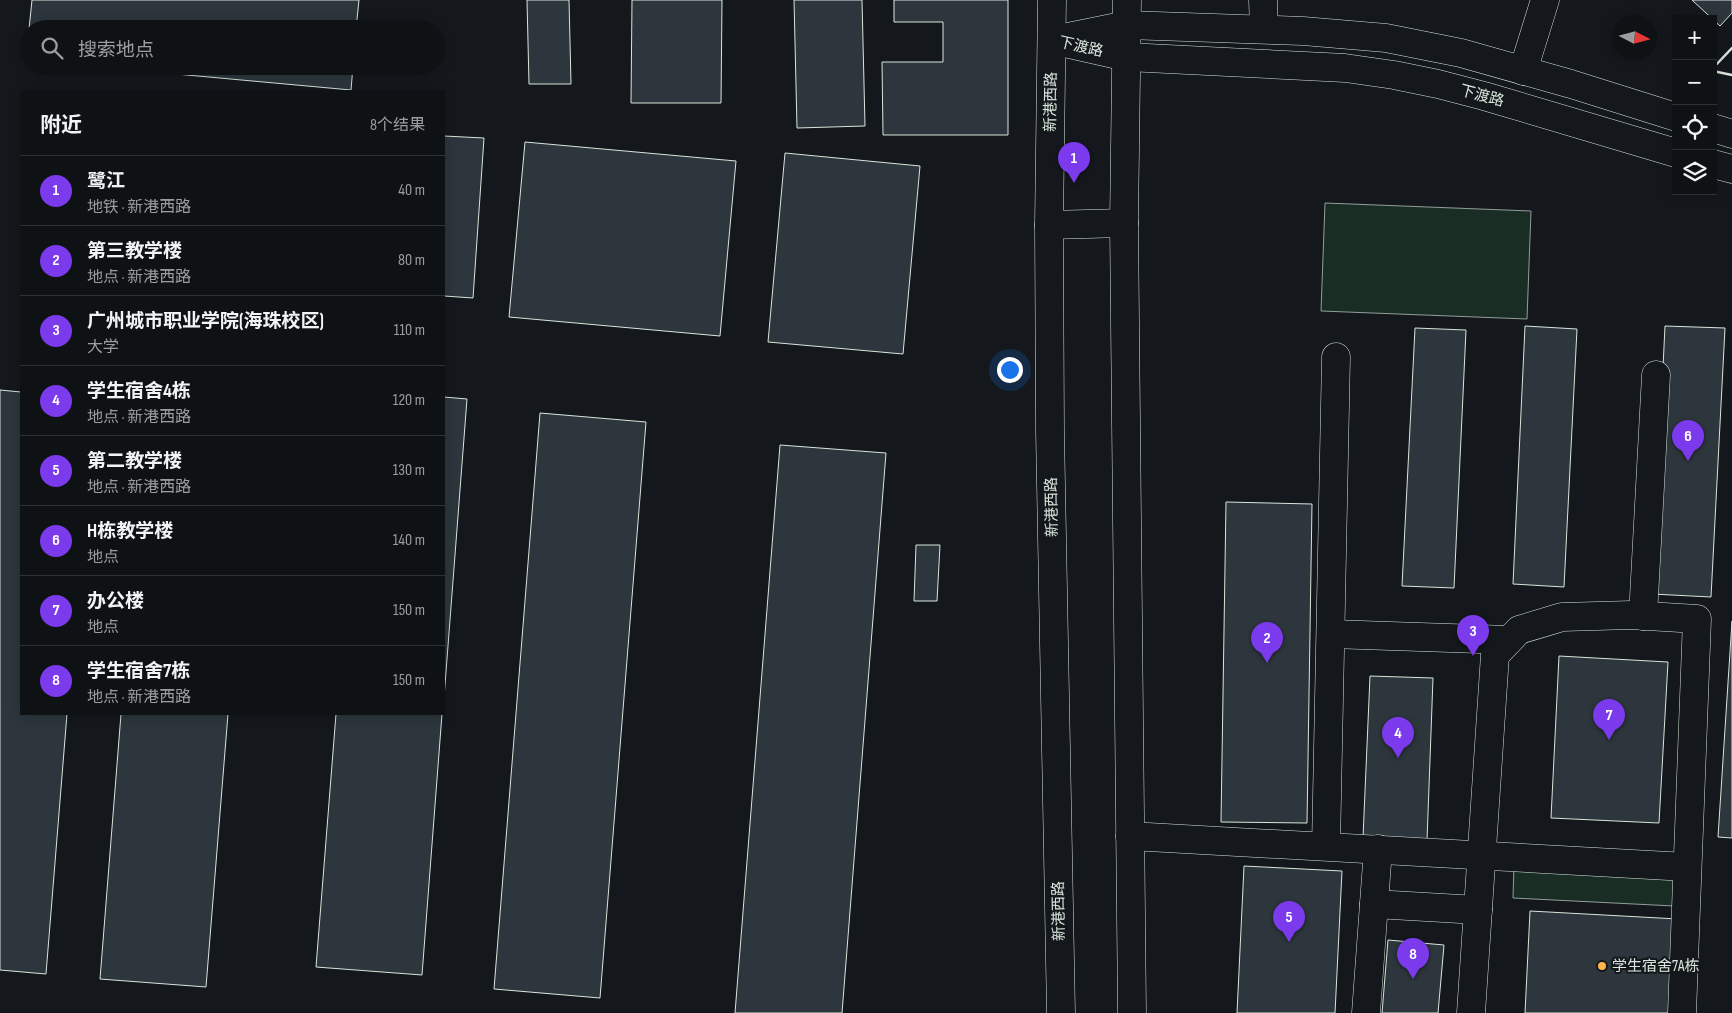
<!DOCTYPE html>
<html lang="zh">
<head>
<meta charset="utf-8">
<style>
	:root { --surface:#0f1215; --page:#1d2022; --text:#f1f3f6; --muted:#9b9ea0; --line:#2f3234; --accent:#7c3aed }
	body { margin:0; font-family:"Sofia Sans Condensed","Noto Sans SC",sans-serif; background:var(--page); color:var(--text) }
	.controls { position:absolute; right:15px; top:15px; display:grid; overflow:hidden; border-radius:0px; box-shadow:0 2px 12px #0003 }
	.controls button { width:45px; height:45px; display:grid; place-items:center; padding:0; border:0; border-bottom:1px solid var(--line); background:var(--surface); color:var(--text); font:25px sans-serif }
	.compass { position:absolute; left:1612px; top:15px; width:45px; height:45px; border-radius:50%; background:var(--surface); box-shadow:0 2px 12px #0003; rotate:96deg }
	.you { position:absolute; left:1009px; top:369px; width:18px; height:18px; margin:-12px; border:4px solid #fff; border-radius:50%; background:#1a73e8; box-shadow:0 0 0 8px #1a73e833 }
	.badge { display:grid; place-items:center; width:32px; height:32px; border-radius:50%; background:var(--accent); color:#fff; font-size:16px; font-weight:700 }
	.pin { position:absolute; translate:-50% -41px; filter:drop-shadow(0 1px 2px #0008) }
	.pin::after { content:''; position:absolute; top:26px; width:18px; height:15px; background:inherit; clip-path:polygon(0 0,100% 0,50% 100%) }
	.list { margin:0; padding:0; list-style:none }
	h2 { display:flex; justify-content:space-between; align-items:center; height:65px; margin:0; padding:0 20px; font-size:21px }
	h2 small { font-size:16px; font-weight:400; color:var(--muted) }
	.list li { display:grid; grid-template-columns:32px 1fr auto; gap:15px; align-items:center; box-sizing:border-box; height:70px; padding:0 20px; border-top:1px solid var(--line) }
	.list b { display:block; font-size:19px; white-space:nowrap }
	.list p { margin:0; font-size:16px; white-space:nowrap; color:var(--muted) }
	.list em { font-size:16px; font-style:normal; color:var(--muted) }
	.icon { flex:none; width:28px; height:28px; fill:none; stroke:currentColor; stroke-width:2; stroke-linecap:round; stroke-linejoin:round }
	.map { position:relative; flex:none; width:1732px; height:1013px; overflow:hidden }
	.search { position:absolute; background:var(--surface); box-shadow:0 2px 12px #0003; left:20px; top:20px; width:425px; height:55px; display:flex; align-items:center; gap:12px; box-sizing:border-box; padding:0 18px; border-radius:28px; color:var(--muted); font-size:19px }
	.panel { position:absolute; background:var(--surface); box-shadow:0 2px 12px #0003; left:20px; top:90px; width:425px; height:625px; border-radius:0px }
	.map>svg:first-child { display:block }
	.green { fill:#1a2d24; stroke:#939e99 }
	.building { fill:#2c363c; stroke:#d8e6dc }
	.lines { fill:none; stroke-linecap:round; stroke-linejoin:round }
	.minor-casing { stroke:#d8e6dc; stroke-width:29 }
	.major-casing { stroke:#d8e6dc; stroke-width:29 }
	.minor { stroke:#14181c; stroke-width:28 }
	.major { stroke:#14181c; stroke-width:28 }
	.wall { stroke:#d8e6dc; stroke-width:2.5 }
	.poi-dot { fill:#ffb74d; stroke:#14181c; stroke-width:2 }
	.labels { text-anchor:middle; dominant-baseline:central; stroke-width:4; stroke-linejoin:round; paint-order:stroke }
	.street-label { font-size:15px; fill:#d8e6dc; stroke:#14181c }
	.poi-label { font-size:15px; fill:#d8e6dc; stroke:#14181c; text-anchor:start }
</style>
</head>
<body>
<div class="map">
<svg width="1732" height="1013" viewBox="0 0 1732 1013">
	<rect width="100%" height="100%" fill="#14181c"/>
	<g class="green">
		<polygon points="1325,203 1531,211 1527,319 1321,311"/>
		<polygon points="1514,864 1676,872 1674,906 1513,898"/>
	</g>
	<g class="building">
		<polygon points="32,0 359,0 356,29 29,29"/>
		<polygon points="527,0 569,0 571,84 529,84"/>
		<polygon points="632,0 722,0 721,103 631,103"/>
		<polygon points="794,0 862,0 865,126 797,128"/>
		<polygon points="894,0 1008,0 1008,135 883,135 882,62 943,62 943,22 894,22"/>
		<polygon points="1692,0 1732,0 1732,13 1720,26"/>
		<polygon points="88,66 353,66 351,90"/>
		<polygon points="444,136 484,138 473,298 444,296"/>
		<polygon points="525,142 736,161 720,336 509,317"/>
		<polygon points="785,153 920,166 903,354 768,342"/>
		<polygon points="1525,326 1577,329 1564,587 1513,584"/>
		<polygon points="1665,326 1725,328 1711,597 1652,594"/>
		<polygon points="1415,328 1466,330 1454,588 1402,586"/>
		<polygon points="0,390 21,392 21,714 67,714 46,974 0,970"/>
		<polygon points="444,397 467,399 444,698"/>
		<polygon points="540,413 646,422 600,998 494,989"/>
		<polygon points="780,445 886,453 842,1013 735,1013"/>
		<polygon points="1226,502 1312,504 1307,823 1221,822"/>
		<polygon points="916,545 940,545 937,601 914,601"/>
		<polygon points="1732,621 1732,838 1718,837"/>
		<polygon points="1559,656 1668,662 1659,823 1551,818"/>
		<polygon points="1370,676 1433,678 1427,841 1363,838"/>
		<polygon points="121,714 228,714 206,987 100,979"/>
		<polygon points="336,714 442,714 422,975 316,967"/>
		<polygon points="1244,866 1342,871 1335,1013 1237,1013"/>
		<polygon points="1530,911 1678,919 1673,1013 1525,1013"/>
		<polygon points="1388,940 1444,945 1438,1013 1382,1013"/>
	</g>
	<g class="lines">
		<defs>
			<g id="minor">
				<polyline points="1263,0 1264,29"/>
				<polyline points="1523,71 1545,0"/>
				<polyline points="1643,616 1656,375"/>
				<polyline points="1331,634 1509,640"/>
				<polyline points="1130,836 1687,867"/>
				<polyline points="1326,846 1336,357"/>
				<polyline points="1374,904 1478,910"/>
				<polyline points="1366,1013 1378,849"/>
				<polyline points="1471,1013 1495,655 1519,630 1562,617 1631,615 1697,619 1682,1013"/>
			</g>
			<g id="major">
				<polyline points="1052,0 1049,225 1050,431 1061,1013"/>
				<polyline points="1127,0 1124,223 1132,1013"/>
				<polyline points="1063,38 1127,25 1303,31 1386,38 1461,53 1571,84 1676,117"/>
				<polyline points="1052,40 1127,57 1345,68 1394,75 1438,84 1484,96 1676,153"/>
				<polyline points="1713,128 1732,134"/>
				<polyline points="1713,164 1732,169"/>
				<polyline points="1049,225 1124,223"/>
			</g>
		</defs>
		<use href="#minor" class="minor-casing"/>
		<use href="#major" class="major-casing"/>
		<use href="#minor" class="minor"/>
		<use href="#major" class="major"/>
		<g class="wall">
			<polyline points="1713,68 1732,48"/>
			<polyline points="1713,71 1732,75"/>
		</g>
	</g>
	<circle class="poi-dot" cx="1602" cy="966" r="5"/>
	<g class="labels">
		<g class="street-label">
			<text transform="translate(1081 47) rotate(13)">下渡路</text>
			<text transform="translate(1482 96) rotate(15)">下渡路</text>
			<text transform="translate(1051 102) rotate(-89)">新港西路</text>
			<text transform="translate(1052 507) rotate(-91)">新港西路</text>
			<text transform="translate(1059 911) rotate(-91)">新港西路</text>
		</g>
		<g class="poi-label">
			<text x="1612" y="966">学生宿舍7A栋</text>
		</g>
	</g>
</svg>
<div class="controls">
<button>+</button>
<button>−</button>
<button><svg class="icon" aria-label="locate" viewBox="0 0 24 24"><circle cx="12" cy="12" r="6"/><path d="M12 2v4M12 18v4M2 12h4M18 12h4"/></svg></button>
<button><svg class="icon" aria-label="layers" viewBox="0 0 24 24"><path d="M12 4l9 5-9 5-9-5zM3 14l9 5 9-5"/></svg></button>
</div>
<svg class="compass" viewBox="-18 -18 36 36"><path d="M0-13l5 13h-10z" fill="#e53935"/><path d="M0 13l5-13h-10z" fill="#9b9ea0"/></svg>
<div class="you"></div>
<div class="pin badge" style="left:1074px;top:183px">1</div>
<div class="pin badge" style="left:1267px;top:663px">2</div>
<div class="pin badge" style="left:1473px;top:656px">3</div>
<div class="pin badge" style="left:1398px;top:758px">4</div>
<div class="pin badge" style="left:1289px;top:942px">5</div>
<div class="pin badge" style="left:1688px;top:461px">6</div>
<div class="pin badge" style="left:1609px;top:740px">7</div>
<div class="pin badge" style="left:1413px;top:979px">8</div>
<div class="search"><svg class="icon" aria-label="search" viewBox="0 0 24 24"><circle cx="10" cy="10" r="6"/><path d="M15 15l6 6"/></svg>搜索地点</div>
<section class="panel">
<h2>附近<small>8个结果</small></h2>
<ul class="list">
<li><span class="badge">1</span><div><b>鹭江</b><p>地铁 · 新港西路</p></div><em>40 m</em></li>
<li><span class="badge">2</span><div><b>第三教学楼</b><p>地点 · 新港西路</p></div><em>80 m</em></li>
<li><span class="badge">3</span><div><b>广州城市职业学院(海珠校区)</b><p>大学</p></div><em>110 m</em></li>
<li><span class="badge">4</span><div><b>学生宿舍4栋</b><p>地点 · 新港西路</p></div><em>120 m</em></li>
<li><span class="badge">5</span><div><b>第二教学楼</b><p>地点 · 新港西路</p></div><em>130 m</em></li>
<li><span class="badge">6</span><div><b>H栋教学楼</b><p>地点</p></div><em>140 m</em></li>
<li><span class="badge">7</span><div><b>办公楼</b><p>地点</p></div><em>150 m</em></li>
<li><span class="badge">8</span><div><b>学生宿舍7栋</b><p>地点 · 新港西路</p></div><em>150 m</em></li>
</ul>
</section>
</div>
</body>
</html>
